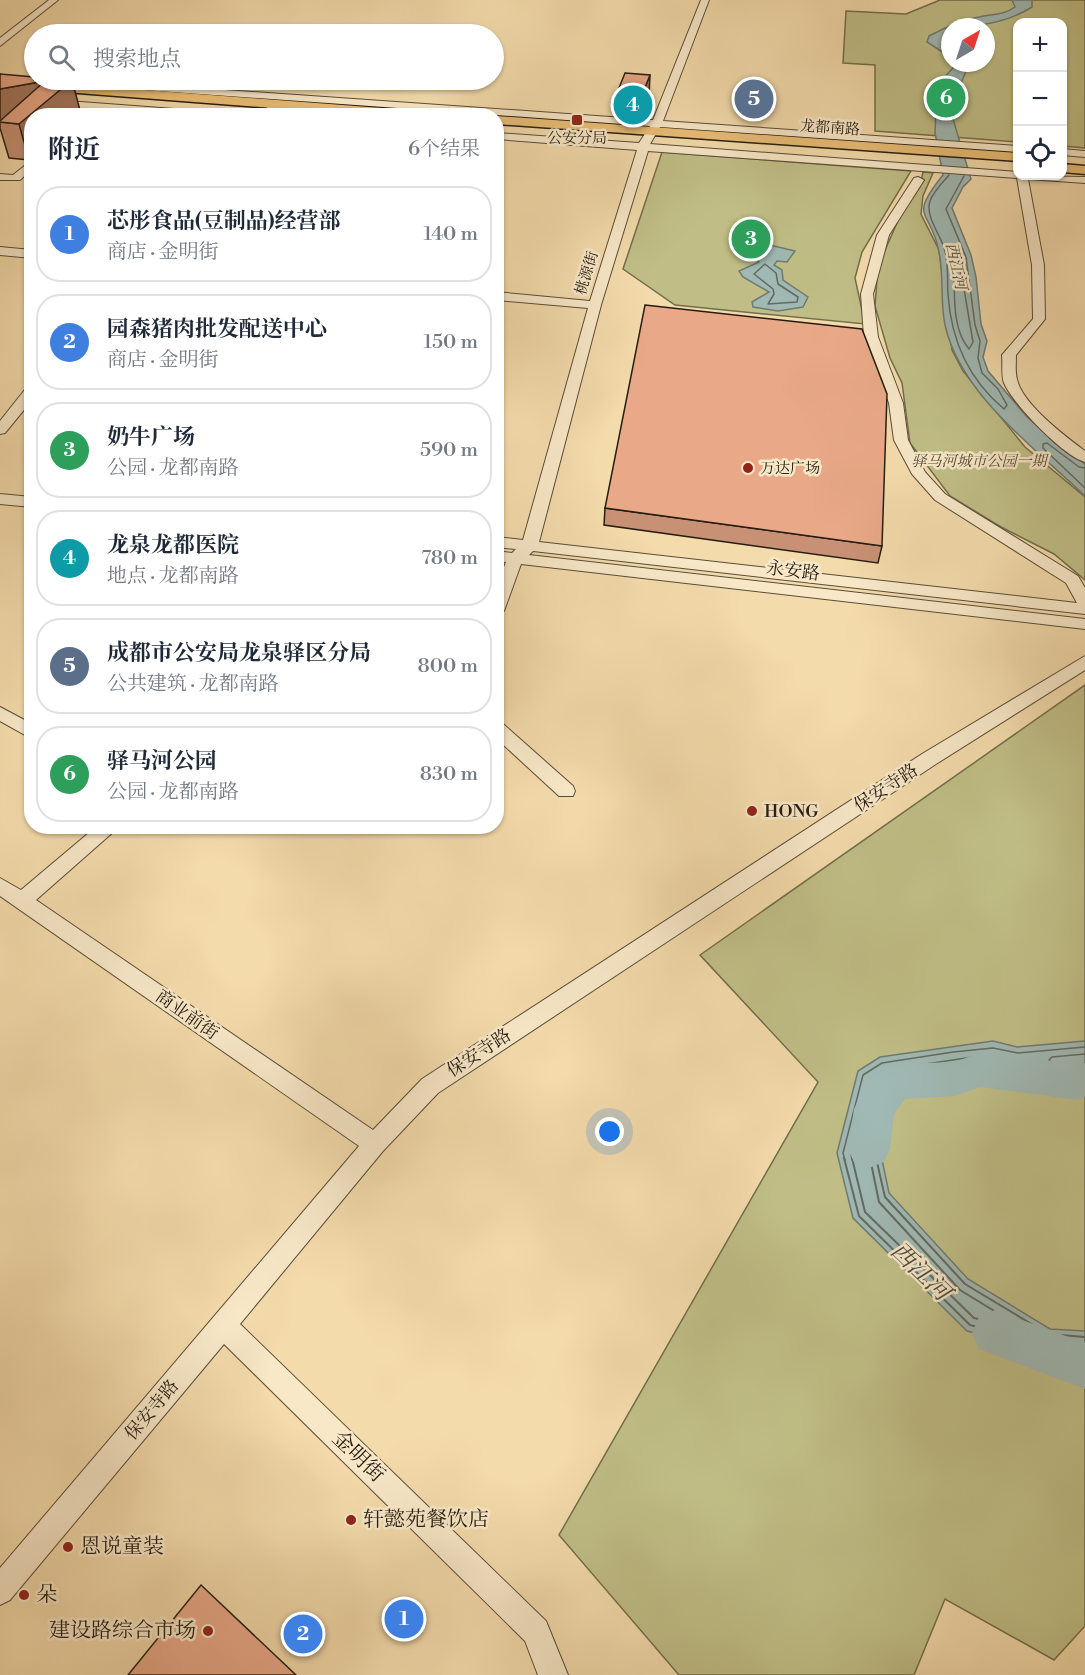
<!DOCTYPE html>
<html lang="zh">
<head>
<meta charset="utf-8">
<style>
	:root { --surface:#fff; --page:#f6f6f7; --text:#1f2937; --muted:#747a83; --line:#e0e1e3; --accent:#7c3aed }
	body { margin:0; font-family:"Libre Bodoni","Noto Serif SC",serif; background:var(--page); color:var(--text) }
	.controls { position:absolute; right:18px; top:18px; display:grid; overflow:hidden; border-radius:12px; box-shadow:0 2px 4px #0004 }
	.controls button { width:54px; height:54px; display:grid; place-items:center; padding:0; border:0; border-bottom:2px solid var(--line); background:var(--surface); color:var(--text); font:30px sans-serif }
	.compass { position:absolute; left:941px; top:18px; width:54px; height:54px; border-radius:50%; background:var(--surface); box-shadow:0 2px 4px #0004; rotate:39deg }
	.you { position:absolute; left:610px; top:1132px; width:21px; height:21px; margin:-15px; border:4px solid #fff; border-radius:50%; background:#1a73e8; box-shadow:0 0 0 9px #1a73e833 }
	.badge { display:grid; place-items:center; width:39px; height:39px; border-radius:50%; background:var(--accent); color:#fff; font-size:20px; font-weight:700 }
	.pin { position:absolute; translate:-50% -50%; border:3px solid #fff; box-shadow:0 2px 6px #0006 }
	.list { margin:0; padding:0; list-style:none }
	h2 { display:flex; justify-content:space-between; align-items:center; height:78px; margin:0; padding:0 24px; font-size:26px }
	h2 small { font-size:20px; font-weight:400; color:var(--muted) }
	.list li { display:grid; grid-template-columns:39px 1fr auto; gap:18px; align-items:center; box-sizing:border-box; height:96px; margin:0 12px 12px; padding:0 12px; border:2px solid var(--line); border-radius:24px }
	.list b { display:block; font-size:22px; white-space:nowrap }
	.list p { margin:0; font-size:20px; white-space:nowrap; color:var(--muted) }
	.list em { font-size:20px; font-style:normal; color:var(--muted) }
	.icon { flex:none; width:33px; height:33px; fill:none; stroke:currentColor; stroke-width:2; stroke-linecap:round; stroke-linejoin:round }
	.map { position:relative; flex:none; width:1085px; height:1675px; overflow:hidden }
	.search { position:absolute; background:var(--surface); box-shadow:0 2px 4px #0004; left:24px; top:24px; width:480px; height:66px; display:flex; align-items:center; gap:15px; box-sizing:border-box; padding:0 21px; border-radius:33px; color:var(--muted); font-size:22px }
	.panel { position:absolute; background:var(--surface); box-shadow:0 2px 4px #0004; left:24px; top:108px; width:480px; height:726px; border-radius:24px }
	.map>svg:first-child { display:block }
	.green { fill:#c0be86; stroke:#726e4c; stroke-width:1.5; fill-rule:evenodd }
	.water { fill:#a0b9b4; stroke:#6f7b73; stroke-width:1.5 }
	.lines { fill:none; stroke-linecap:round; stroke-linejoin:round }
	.shore-far1 { stroke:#626b63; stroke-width:1.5 }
	.shore { stroke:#626b63; stroke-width:2 }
	.river { fill:#a0b9b4; fill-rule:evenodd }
	.minor-casing { stroke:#594c38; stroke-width:2 }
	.major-casing { stroke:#251d12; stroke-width:3 }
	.minor { fill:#f8e8c8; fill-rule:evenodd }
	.major { fill:#eabe76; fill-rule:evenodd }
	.wall { fill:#c89175; stroke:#251d12; stroke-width:1.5 }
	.shaded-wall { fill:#a3765f; stroke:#251d12; stroke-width:1.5 }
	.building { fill:#e9a988; stroke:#251d12; stroke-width:1.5 }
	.poi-dot { fill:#8f2418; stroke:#f8e8c8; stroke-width:2 }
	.labels { text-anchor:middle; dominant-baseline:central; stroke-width:5; stroke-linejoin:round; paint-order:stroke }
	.far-street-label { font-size:15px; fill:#251d12; stroke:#f8e8c8 }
	.far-poi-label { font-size:15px; fill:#251d12; stroke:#f8e8c8 }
	.far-park-label { font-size:15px; font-style:italic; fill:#544d35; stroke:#f8e8c8 }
	.far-water-label { font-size:16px; font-style:italic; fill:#4a4c43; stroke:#f8e8c8 }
	.street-label { font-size:18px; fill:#251d12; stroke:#f8e8c8 }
	.poi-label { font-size:18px; fill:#251d12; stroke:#f8e8c8; text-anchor:start }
	.near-street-label { font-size:21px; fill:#251d12; stroke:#f8e8c8 }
	.near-poi-label { font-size:21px; fill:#251d12; stroke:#f8e8c8; text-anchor:start }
	.near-water-label { font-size:24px; font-style:italic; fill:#4a4c43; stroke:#f8e8c8 }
</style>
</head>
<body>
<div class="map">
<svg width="1085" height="1675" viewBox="0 0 1085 1675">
	<rect width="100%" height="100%" fill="#f4dbab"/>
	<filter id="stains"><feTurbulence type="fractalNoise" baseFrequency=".00333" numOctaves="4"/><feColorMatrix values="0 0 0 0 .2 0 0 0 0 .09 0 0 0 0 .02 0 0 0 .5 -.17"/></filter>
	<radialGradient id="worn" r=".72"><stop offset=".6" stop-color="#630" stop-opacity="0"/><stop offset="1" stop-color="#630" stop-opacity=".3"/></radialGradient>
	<g class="green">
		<path d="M 940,0 L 1085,0 L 1085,148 L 1063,146 L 1062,22 L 1018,22 L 1017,142 L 875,131 L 875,65 L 843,63 L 846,11 L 906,14 ZM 950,27 L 986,27 L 986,63 L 950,63 Z"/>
		<polygon points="662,152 911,171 862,252 855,278 865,324 675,305 623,269"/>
		<polygon points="923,172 933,173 923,196 921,214 939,250 952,350 963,371 1025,447 1085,497 1085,580 1054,554 1001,527 950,496 910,443 902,383 890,358 875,306 878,266 901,214 920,187"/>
		<polygon points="1085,685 1085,1626 1054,1660 945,1599 914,1675 679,1675 559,1535 818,1082 700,955"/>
	</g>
	<g class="water">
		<path d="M 1012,0 L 1032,0 L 1032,7 C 1007,23 979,27 950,27 L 950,57 L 927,42 L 929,36 C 944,28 962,20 979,17 C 993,14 1004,15 1015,7 Z"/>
		<path d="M 952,63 L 965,63 L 967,69 L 950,109 L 971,179 L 963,187 L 952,208 L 971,255 L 976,277 L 981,324 L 987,341 L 983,357 L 988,371 L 1027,417 L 1062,448 L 1085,464 L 1085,496 C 1036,449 960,394 945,325 C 940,301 944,276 939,252 C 931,208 907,220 943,175 L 935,133 L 937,85 L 953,68 Z"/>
		<polygon points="761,243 795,251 787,262 777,261 774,265 782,270 783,280 808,297 803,307 778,311 753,307 752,302 769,292 743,277 739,271 759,262 747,248"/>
		<polygon points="993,1041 1017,1047 1085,1041 1085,1082 1006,1069 941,1086 878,1094 877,1136 889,1193 968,1279 1050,1329 1085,1331 1085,1361 967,1331 853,1218 837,1153 858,1071 880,1057"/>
	</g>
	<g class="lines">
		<g class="shore-far1">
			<path d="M 949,175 C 943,182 933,192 930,201 C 925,216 940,234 944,248 C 949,262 947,279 948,294 C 951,340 968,379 1004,409 L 1007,405 L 998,389 L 982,373 L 978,358 L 980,341 L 975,325 L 966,257 L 946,209 L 964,176"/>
			<path d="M 957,263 L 962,277 L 973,342 L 969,349 C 951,328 955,292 954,266 Z"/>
			<polygon points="765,264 776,273 778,284 798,297 797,302 768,304 774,294 773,289 754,274"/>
			<polyline points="1085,468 1079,467 1047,443 1043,444 1043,448 1085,488"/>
			<polyline points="1085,1054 1052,1057 1049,1060 1052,1063 1085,1068"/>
			<polygon points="973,1057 976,1060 974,1063 938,1073 879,1080 876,1078 885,1070"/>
			<polyline points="845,1160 843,1153 863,1075 882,1063 953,1052 993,1048 1018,1053 1085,1047"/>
			<polyline points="852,1160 851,1154 858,1125 862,1123 870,1160"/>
			<polyline points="876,1160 871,1137 872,1094 878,1088 940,1080 1006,1063 1085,1076"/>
		</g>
		<g class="shore">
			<polyline points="844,1158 859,1216 970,1325 1085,1355"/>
			<polyline points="852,1158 865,1212 974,1318 1014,1328 1014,1323 960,1290 879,1202 870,1158"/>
			<polyline points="876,1158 885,1197 965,1284 1048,1334 1085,1337"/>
		</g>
		<g class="river">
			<polygon points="979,1053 1078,1064 1085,1063 1085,1097 1078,1100 980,1087 955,1096 905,1099 894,1114 890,1149 884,1162 869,1168 854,1162 848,1149 854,1109 860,1096 880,1070 894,1064 955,1062"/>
			<polygon points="995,1310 1085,1343 1085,1389 979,1349 972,1333 979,1317"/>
		</g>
		<defs>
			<g id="minor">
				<polygon points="49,0 58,0 0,46 0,38"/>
				<path d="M 701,0 L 709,0 L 663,121 L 1018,146 L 1018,152 L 660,127 L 650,144 L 1018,172 L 1018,176 L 1085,177 L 1085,183 L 1028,179 L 1044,265 L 1045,319 L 1016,355 C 1016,363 1015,372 1017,379 C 1022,404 1065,436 1085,451 L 1085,462 C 1064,457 1013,404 1004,383 C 1001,375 1003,364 1002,355 L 1033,319 L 1032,265 L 1017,178 L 648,151 L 601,305 L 539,542 L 1077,603 L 1066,583 L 935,500 L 912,474 L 894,440 L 889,403 L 864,337 L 861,294 L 877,235 L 914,178 L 918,177 L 924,180 L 889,235 L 873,294 L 878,337 L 903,403 L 908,440 L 925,472 L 945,494 L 1078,576 L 1085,588 L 1085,614 L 533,551 L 529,555 L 1085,619 L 1085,629 L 521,564 L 504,611 L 496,616 L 496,587 L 506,562 L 496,561 L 496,551 L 512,553 L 516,549 L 496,547 L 496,537 L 523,540 L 588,308 L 496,300 L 496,292 L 590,301 L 637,150 L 496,139 L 496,133 L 639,143 L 650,126 L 47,83 L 42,80 L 82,80 L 653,120 Z"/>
				<polygon points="0,96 228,113 233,116 180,116 0,102"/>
				<polygon points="272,102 281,104 271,116 260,116"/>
				<polygon points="1062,149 1085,151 1085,157 1062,155"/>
				<polygon points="32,160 32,169 20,180 0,180 0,174 13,175"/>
				<polygon points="0,247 32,250 32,258 0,255"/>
				<polygon points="32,386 32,400 5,433 0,434 0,421 27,387"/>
				<polygon points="0,494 32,497 32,507 0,504"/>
				<polygon points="1085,656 1085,670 936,764 438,1093 383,1151 240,1324 546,1621 568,1675 538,1675 525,1641 224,1344 10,1600 0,1605 0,1568 359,1146 0,896 0,878 21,890 97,826 120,826 36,900 373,1130 422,1079 922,754"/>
				<polygon points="0,707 32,724 32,739 0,721"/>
				<polygon points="496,721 502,723 573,786 575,791 573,796 559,796 496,738"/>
			</g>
			<g id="major">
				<polygon points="0,79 434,112 440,116 378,116 0,87"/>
				<polygon points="496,116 1018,153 1018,161 496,124"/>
				<polygon points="1062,164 1085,166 1085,174 1062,172"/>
			</g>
		</defs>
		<use href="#minor" class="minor-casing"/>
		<use href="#major" class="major-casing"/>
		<use href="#minor" class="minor"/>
		<use href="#major" class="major"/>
	</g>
	<g class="wall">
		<polygon points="0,74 81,114 79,116 32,116 29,160 9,158 0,128"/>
		<polygon points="617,93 649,96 641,117 616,115"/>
		<polygon points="605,508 882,546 878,563 604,525"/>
	</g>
	<g class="shaded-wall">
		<polygon points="650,75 649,96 641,117 642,95"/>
		<polygon points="72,80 81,114 79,116 32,116 32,157 29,160 19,124 0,122 0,89 45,81"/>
	</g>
	<g class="building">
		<polygon points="625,73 650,75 642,95 617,93"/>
		<polygon points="0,74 34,77 34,80 72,80 19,124 0,122 0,121 45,81 0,89"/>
		<polygon points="645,305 862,329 887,394 882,546 605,508"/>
		<polygon points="201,1585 296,1675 128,1675"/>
	</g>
	<g class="poi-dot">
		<rect x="571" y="114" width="12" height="12" rx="3"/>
		<circle cx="748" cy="468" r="6"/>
		<circle cx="752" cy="811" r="6"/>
		<circle cx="351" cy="1520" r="6"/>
		<circle cx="68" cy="1547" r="6"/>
		<circle cx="24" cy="1595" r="6"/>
		<circle cx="208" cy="1631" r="6"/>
	</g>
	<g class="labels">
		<g class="far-street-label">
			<text transform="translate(830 128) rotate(4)">龙都南路</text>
			<text transform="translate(587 273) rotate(-73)">桃源街</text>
		</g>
		<g class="far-poi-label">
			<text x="577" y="138">公安分局</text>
			<text x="760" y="468" text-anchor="start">万达广场</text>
		</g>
		<g class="far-park-label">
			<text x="979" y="461">驿马河城市公园一期</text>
		</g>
		<g class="far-water-label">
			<text transform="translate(956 266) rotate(77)">西江河</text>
		</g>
		<g class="street-label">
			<text transform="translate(793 571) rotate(7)">永安路</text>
			<text transform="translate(886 788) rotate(-33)">保安寺路</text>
			<text transform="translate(187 1015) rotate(35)">商业前街</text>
			<text transform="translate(479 1053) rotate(-33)">保安寺路</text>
			<text transform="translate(152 1410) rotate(-50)">保安寺路</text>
		</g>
		<g class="poi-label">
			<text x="764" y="811">HONG</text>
		</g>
		<g class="near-street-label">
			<text transform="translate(358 1457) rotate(44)">金明街</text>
		</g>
		<g class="near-poi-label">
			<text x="363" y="1520">轩懿苑餐饮店</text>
			<text x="80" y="1547">恩说童装</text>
			<text x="36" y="1595">朵</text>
			<text x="196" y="1631" text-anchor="end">建设路综合市场</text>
		</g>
		<g class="near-water-label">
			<text transform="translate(920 1272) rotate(44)">西江河</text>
		</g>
	</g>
	<rect width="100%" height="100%" filter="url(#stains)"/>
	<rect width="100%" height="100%" fill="url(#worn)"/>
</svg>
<div class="controls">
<button>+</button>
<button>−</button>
<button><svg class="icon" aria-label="locate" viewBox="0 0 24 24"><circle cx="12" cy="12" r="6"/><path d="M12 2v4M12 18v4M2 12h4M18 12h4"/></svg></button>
</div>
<svg class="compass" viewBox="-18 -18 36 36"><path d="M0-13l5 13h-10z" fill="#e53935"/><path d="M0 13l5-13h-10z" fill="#747a83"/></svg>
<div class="you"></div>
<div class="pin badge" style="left:404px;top:1619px;background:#3f7fe0">1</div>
<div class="pin badge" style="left:303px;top:1634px;background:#3f7fe0">2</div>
<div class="pin badge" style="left:751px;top:239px;background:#2e9e5b">3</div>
<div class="pin badge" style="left:633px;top:105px;background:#0f9aa8">4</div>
<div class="pin badge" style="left:754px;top:99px;background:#5c6f8a">5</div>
<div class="pin badge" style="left:946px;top:98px;background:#2e9e5b">6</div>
<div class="search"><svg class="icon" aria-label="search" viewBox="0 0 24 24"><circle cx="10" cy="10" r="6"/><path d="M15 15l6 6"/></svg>搜索地点</div>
<section class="panel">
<h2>附近<small>6个结果</small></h2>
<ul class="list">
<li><span class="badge" style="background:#3f7fe0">1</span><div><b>芯彤食品(豆制品)经营部</b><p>商店 · 金明街</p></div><em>140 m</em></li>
<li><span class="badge" style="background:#3f7fe0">2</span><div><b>园森猪肉批发配送中心</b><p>商店 · 金明街</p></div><em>150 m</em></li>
<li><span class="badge" style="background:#2e9e5b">3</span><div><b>奶牛广场</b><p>公园 · 龙都南路</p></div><em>590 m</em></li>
<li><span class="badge" style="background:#0f9aa8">4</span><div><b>龙泉龙都医院</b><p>地点 · 龙都南路</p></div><em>780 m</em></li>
<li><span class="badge" style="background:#5c6f8a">5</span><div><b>成都市公安局龙泉驿区分局</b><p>公共建筑 · 龙都南路</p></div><em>800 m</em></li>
<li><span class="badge" style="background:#2e9e5b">6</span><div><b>驿马河公园</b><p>公园 · 龙都南路</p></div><em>830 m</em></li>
</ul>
</section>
</div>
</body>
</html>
